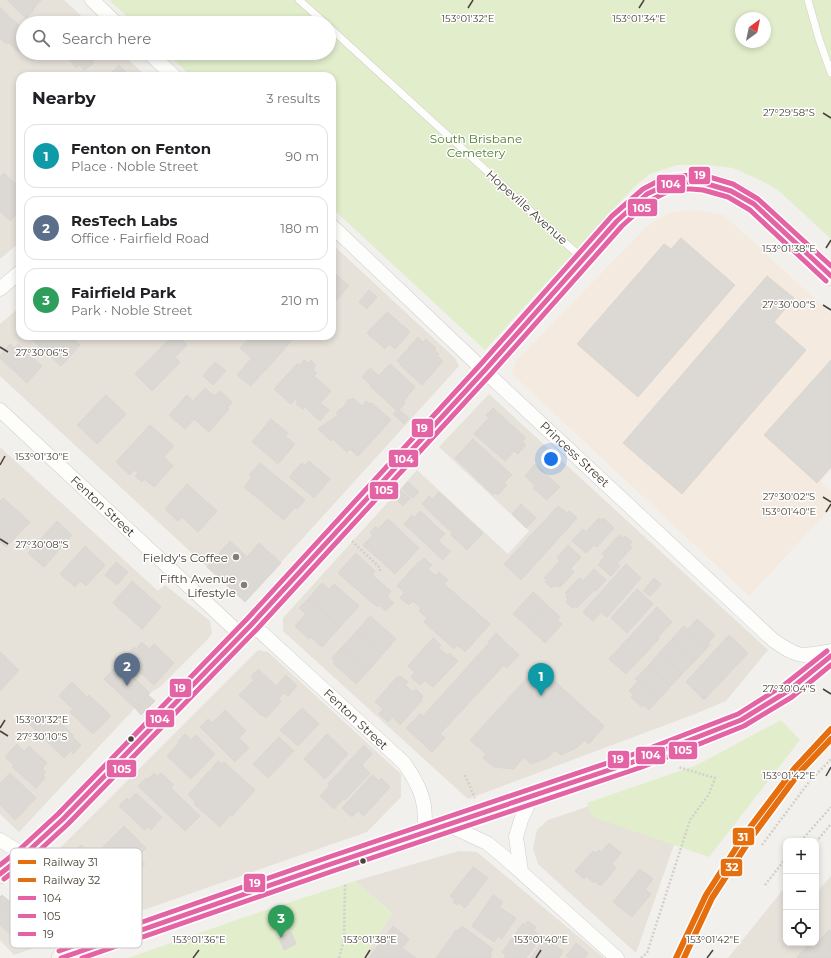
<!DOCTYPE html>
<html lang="en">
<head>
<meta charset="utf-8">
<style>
	:root { --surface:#fff; --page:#f6f6f6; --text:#202124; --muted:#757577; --line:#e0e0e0; --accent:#847e76 }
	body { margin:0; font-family:Montserrat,sans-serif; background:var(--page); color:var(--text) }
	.controls { position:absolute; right:12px; bottom:12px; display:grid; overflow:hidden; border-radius:8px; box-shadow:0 2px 6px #0003 }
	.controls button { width:36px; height:36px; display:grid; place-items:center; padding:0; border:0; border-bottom:1px solid var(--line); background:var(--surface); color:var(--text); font:20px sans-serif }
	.compass { position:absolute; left:735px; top:12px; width:36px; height:36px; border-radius:50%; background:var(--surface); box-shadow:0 2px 6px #0003; rotate:33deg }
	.you { position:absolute; left:551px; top:459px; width:14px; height:14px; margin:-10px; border:3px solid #fff; border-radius:50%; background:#1a73e8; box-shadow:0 0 0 6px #1a73e833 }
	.badge { display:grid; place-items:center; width:26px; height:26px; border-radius:50%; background:var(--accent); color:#fff; font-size:13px; font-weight:700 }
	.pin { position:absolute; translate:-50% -33px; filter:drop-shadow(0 1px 2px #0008) }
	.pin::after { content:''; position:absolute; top:21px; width:14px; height:12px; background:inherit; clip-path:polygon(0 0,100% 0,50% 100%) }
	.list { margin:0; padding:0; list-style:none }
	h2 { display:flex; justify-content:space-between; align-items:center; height:52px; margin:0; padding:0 16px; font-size:17px }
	h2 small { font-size:13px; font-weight:400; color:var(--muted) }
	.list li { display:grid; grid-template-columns:26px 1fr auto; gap:12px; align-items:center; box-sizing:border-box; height:64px; margin:0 8px 8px; padding:0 8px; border:1px solid var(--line); border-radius:12px }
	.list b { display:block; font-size:15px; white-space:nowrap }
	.list p { margin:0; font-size:13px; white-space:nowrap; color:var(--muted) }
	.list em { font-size:13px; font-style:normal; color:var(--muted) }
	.icon { flex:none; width:22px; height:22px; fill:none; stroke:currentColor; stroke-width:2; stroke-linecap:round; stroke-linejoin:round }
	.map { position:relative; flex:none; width:831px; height:958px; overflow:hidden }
	.search { position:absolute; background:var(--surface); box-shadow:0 2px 6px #0003; left:16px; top:16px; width:320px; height:44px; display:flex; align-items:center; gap:10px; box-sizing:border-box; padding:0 14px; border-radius:22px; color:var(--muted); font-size:15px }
	.panel { position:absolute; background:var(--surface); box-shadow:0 2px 6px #0003; left:16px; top:72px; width:320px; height:268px; border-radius:12px }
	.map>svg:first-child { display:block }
	.residential { fill:#e6e1d9 }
	.commercial { fill:#f5eadf }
	.green { fill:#e2edcc; fill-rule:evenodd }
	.building { fill:#dcd9d4; stroke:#dad7d2 }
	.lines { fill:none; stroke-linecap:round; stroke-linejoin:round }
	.lane-casing { stroke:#d0ceca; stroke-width:8 }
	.street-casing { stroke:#d0ceca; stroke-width:15 }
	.secondary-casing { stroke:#d2cdc3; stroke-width:20 }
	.path { stroke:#d2d0ca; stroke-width:2.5; stroke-dasharray:2 2; stroke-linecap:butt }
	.lane { stroke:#fdfdfc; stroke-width:7 }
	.street { stroke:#fdfdfc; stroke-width:14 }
	.secondary { stroke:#f7f5ef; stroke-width:19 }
	.bus-1-casing { stroke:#fff; stroke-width:8 }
	.bus-2-casing { stroke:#fff; stroke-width:8 }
	.bus-3-casing { stroke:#fff; stroke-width:8 }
	.bus-1 { stroke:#e463a4; stroke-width:5 }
	.bus-2 { stroke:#e463a4; stroke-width:5 }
	.bus-3 { stroke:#e463a4; stroke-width:5 }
	.rail-1-casing { stroke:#fff; stroke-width:9 }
	.rail-2-casing { stroke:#fff; stroke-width:9 }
	.rail-1 { stroke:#e56e0f; stroke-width:6 }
	.rail-2 { stroke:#e56e0f; stroke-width:6 }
	.ticks { fill:none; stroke:#494137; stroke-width:1.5 }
	.poi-dot { fill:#847e76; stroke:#fff; stroke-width:1.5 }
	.bus-dot { fill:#494137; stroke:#fff; stroke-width:1.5 }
	.labels { text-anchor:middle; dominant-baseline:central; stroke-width:3; stroke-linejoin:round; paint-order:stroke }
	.park-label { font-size:12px; fill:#4e7d28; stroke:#fff }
	.street-label { font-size:12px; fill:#494137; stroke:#fff }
	.poi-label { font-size:12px; fill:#494137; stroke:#fff; text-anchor:end }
	.key { fill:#fff; stroke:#c8c6c3; stroke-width:1 }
	.key-label { font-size:11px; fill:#494137 }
	.ticks-label { font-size:10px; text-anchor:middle; fill:#494137; stroke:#fff; stroke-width:3; stroke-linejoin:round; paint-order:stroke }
	.line-badge { stroke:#fff; stroke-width:1.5 }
	.badge-label { font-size:11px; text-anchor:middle; font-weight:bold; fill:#fff }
</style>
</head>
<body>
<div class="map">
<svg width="831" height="958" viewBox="0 0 831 958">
	<rect width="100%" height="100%" fill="#f2f0ec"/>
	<g class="residential">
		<polygon points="0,0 64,0 89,23 23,23 23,53 121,53 146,76 20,76 20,242 0,259"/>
		<polygon points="332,244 455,358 459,366 245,602 0,376 0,324 20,307 20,336 332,336"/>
		<polygon points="489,394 768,650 726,701 695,714 468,799 283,631 283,618 417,470 508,554 529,531 439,447"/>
		<polygon points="0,447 158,591 165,585 210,621 212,633 207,640 160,687 150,693 135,708 19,832 0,814"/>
		<polygon points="258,650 268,652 401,774 401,797 367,832 14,955 0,940 0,908"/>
		<polygon points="645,787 683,819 636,953 538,864 533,848 537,830 548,820"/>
		<polygon points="459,851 477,852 604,958 364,958 392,913 355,881"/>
		<polygon points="831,876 831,958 728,958 786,886 786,943 816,943 816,891 818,891"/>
	</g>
	<polygon class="commercial" points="695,210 724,215 831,314 831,471 821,482 831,491 831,508 749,596 512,374 516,361 646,227 668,213"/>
	<g class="green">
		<path d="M 109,0 L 831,0 L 831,239 L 778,190 L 762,181 L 733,168 L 706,165 L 677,165 L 650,174 L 635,186 L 485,350 L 332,208 L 332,76 L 191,76 L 166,53 L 329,53 L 329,23 L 134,23 ZM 741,18 L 765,18 L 765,42 L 741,42 Z"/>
		<polygon points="781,720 800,740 709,857 592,817 587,803 697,765"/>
		<polygon points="355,881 392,913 364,958 128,958 242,918"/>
	</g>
	<g class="building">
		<polygon points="7,0 41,0 33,9 34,10 26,18"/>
		<polygon points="0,8 23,29 23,47 19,52 8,42 6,44 0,38"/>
		<polygon points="77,53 87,53 94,63 84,70 80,65 76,68 69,59"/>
		<polygon points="119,65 130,76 110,76 113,73 112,72"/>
		<polygon points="4,173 20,188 20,215 18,213 10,221 0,211 0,177"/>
		<polygon points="681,238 735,285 638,397 577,344 664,244 671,249"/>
		<polygon points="332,271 349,286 334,303 332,301"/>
		<polygon points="767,276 794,298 774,322 806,350 682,494 623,443"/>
		<polygon points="369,290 377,297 367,309 359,302"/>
		<polygon points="387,312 410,332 395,349 389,344 385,349 367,333"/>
		<polygon points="28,336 70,336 80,345 61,366"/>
		<polygon points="172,336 178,336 187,345 175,357 180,362 152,391 135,374"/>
		<polygon points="251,336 291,336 294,338 265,371 240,348"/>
		<polygon points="418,337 423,342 426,339 436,348 434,350 439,354 437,356 443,361 422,385 400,365 401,364 397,361"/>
		<polygon points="10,344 14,348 18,344 42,366 27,383 0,358 0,356"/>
		<polygon points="251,359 264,371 251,386 237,375"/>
		<polygon points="304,360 308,363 311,360 316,366 313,369 317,373 314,376 331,391 320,403 329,410 320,421 305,407 303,409 296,404 298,401 295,399 291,404 274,389 298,363 300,365"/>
		<polygon points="831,360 831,467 817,483 764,435"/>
		<polygon points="215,362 226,371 213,385 203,376"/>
		<polygon points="390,364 415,387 403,402 405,403 399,410 409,418 404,424 393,414 397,411 370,386 371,385 362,377 370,368 379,376"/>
		<polygon points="205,388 214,396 220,391 232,402 227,408 229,409 209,432 194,419 185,429 169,415 187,395 193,401"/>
		<polygon points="106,395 126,414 97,444 77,425"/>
		<polygon points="353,398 362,406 366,401 370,404 372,403 391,420 358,456 350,449 347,452 333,439 331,441 318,429 338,415 336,413 341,408 342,409 349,399 351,400"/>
		<polygon points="493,408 526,438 522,441 526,445 518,454 514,451 505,461 474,434 489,418 486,415"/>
		<polygon points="271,419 288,433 285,436 295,444 278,464 252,442"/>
		<polygon points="150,425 174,446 164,457 173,466 154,487 144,479 142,482 135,476 138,473 135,470 130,475 116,462"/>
		<polygon points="473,439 512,475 504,483 507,485 498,495 495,493 493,495 455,458"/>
		<polygon points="309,461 330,479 314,498 289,477 302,463 304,466"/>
		<polygon points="260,463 305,500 297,509 295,507 284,520 244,487 252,477 249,475"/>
		<polygon points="535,464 560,487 547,500 533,488 535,486 525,476"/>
		<polygon points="408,482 419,492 413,498 402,489"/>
		<polygon points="187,484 217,511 198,532 182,517 178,521 165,509"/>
		<polygon points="400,490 410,498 403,506 393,497"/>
		<polygon points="439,492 483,533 467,550 451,535 452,533 422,504 429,496 432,499"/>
		<polygon points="3,498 30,522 6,547 0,542 0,501"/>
		<polygon points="521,504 536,518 526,528 512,514"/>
		<polygon points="558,506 567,513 569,511 577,518 521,580 504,564"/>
		<polygon points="420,511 445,534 438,541 450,551 443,560 404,524 412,515 414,518"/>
		<polygon points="599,518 601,520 603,518 614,528 597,547 594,545 586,553 572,541 583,529 586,532"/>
		<polygon points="388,519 419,548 395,574 363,545 373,535 370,533 375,527 378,529"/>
		<polygon points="57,521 72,535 44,567 28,553"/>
		<polygon points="619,535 623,538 625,536 632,542 629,545 632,547 617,564 620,566 611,576 598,565 605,556 602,554"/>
		<polygon points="230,541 247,557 259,543 281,563 245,602 207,567"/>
		<polygon points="568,545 581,557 570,569 574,572 560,587 558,586 556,587 554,585 552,588 545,582 547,580 544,578 560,561 557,558"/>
		<polygon points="85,546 105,565 86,586 80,581 75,587 60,574"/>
		<polygon points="356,553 375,571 372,575 391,591 387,597 394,603 386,611 379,605 378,607 370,601 338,573"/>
		<polygon points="424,558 432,565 428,569 436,576 439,572 448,580 444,584 490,624 465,652 457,645 454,649 424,622 427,618 419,611 421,608 413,601 409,605 400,598 404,593 397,586 419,561 420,562"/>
		<polygon points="116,562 128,572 117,585 105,575"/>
		<polygon points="626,564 641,578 607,617 601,612 593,621 583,612"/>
		<polygon points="594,569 606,580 596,591 594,590 577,608 575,606 573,608 566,602 568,599 566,597 568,595 565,593 579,578 583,581"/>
		<polygon points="654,578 661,584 650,596 643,591"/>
		<polygon points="132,581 161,607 142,629 113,603"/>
		<polygon points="322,583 329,589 334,584 359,606 340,627 308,599"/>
		<polygon points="637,589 653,604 627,633 611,618"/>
		<polygon points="533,592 548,606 528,627 513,614"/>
		<polygon points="308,599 340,627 322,647 311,637 309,639 295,626 306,614 299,608"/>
		<polygon points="548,606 560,617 557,620 562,624 545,643 528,627"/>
		<polygon points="657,607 672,622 658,637 659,639 626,674 609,659"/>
		<polygon points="370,616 396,639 382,655 356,632"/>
		<polygon points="697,619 715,635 708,643 710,644 707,648 687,630"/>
		<polygon points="684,626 707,648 695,661 672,639"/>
		<polygon points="356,632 382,655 369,670 343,646"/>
		<polygon points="496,633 519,655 507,668 504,665 440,734 445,738 432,752 406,728 420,714 423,716 489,643 488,642"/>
		<polygon points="729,635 748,653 704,700 686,682"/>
		<polygon points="433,638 441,645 438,648 447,655 449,653 458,661 433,687 425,680 420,685 411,677 415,672 408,666"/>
		<polygon points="672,639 695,661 682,674 659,653"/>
		<polygon points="142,642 149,649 154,644 174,663 154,685 124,658 134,647 136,649"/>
		<polygon points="343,646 369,670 356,684 333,663 335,661 332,658"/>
		<polygon points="0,652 19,670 0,691"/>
		<polygon points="659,653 682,674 671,686 649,665"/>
		<polygon points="119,664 150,693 135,708 104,679"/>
		<polygon points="649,665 671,686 658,700 635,679"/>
		<polygon points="538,666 604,726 589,744 584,740 578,747 561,755 555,750 547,758 531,764 524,757 514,769 494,767 483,758 486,754 470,740"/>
		<polygon points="258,669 276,686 286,675 297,686 288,696 284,693 278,699 281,702 266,718 263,715 262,716 239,695 254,680 251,677"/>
		<polygon points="400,676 408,682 405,685 413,692 416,689 423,696 421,699 422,700 400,725 392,717 388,722 379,714 383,709 375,702 397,677 398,678"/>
		<polygon points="638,681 658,700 649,710 644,705 642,707 631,697 633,695 629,691"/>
		<polygon points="72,682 87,697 89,695 111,716 93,734 70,712 73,709 59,696"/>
		<polygon points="148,695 155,701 141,715 135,708"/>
		<polygon points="302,708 319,724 298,746 280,730"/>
		<polygon points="225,710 246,731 239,738 249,748 235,762 200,727 208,719 212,723"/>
		<polygon points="38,713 52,726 58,720 74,736 72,737 81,745 73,754 71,751 64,758 28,723"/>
		<polygon points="185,734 191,740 196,735 215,754 191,779 167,756 179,743 178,742"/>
		<polygon points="327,734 348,754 325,779 304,759"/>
		<polygon points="279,737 294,751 268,778 253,764"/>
		<polygon points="17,744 24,751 29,746 47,763 42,769 46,772 43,775 45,778 36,788 12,767 14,765 5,757"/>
		<polygon points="364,745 372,754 362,765 370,773 345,800 343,799 334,809 320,796 330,785 328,784"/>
		<polygon points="218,761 222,764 224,762 255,790 232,816 230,815 220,827 194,804 196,802 188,795"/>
		<polygon points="10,773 36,798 15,820 0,805 0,783"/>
		<polygon points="154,773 157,776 161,773 174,785 171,788 200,816 185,831 138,786 146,778 148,779"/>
		<polygon points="372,775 379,781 381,778 390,787 364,816 358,811 352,817 342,808"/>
		<polygon points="136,793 162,817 151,830 148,826 145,830 119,806 127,798 129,801"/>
		<polygon points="124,826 146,848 138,857 145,864 137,872 128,863 122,869 101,849"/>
		<polygon points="609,843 621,853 612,864 616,868 601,886 595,881 594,883 586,876 584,879 575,871 593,851 596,853 599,850 601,852"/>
		<polygon points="81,845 96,858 92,862 100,869 77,893 55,873"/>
		<polygon points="473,867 488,878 465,908 459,903 457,905 453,902 455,900 450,896"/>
		<polygon points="640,869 653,879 645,889 651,894 632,917 613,902"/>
		<polygon points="2,895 8,900 0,908 0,897"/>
		<polygon points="493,895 503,902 499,907 516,918 502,939 498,936 494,942 472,926"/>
		<polygon points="8,900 42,934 35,941 31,937 22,946 0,925 0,908"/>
		<polygon points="528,921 536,927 534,931 542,936 526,958 504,958 506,955 502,952 523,923 525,925"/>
		<polygon points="393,926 409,939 402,948 416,958 369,958"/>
		<polygon points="462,926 493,949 490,954 492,955 490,958 436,958 456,930 458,931"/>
		<polygon points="829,930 831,932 831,958 798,958 797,957 810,943 814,946"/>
		<polygon points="291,932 296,944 284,950 279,938"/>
		<polygon points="545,938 563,951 559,958 531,958"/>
		<polygon points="576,943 588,953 585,958 569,958 566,956"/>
	</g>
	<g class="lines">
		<defs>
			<g id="lane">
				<polyline points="299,0 325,23"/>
				<polyline points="808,0 819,39 831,73"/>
				<polyline points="329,27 583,259"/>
			</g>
			<g id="street">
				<polyline points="92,0 116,23"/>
				<polyline points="149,53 174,76"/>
				<path d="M 332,226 L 474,361 L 773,640 C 799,658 800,657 831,651"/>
				<polyline points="0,289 20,272"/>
				<polyline points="0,410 241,635"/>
				<path d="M 252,624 L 404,763 C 420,786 429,805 423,834"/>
				<polyline points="448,825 487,843 503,856 617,958"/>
				<polyline points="0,840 24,855"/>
				<polyline points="521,871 516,837 521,820 532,796"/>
			</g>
			<g id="secondary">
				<path d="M 0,874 L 24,855 L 63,819 L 252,624 L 485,370 L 617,221 C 628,211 639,199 652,191 C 684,173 726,183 754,204 L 831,276"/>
				<polyline points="61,958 331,864 639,760 741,720 788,691 831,656"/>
			</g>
		</defs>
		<use href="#lane" class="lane-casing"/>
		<use href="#street" class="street-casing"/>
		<use href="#secondary" class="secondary-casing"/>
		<g class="path">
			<polyline points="352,541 380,568 380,571"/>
			<polyline points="465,775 475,798"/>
			<polyline points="801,841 831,807"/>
			<polyline points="816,842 831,824"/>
			<polyline points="762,845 809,782 831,759"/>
			<polyline points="765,885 786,858"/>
			<polyline points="339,958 344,940 345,883"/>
			<polyline points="641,958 647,953 690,820 709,794 715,778 678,767"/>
		</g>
		<use href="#lane" class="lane"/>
		<use href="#street" class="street"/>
		<use href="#secondary" class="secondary"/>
		<defs>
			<g id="bus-1">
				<polyline points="0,874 24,855 63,819 252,624 485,370 617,221 647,194 664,186 678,182 691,182 704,183 731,191 754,204 831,276"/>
				<polyline points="61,958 331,864 639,760 741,720 788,691 831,656"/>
			</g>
			<g id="bus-2">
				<polyline points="4,879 29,860 68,824 257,629 490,375 622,226 651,200 667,192 679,189 691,189 703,190 728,197 750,210 826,281"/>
				<polyline points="82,958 333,871 642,767 744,726 792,697 831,665"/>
			</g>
			<g id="bus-3">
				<polyline points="0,865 19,850 58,814 247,619 480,365 612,216 643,189 662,179 676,176 691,175 706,176 733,184 758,199 831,266"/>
				<polyline points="59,951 329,857 637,753 738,714 784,685 827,651"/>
			</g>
		</defs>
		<use href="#bus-1" class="bus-1-casing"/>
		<use href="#bus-2" class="bus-2-casing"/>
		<use href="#bus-3" class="bus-3-casing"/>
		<use href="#bus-1" class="bus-1"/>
		<use href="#bus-2" class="bus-2"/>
		<use href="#bus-3" class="bus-3"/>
		<defs>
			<polyline id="rail-1" points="676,958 706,895 745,834 794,769 831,729"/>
			<polyline id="rail-2" points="684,958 712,898 751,838 799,773 831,739"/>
		</defs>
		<use href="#rail-1" class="rail-1-casing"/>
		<use href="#rail-2" class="rail-2-casing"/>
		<use href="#rail-1" class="rail-1"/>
		<use href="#rail-2" class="rail-2"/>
	</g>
	<path class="ticks" d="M 468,8 L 473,0M 639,8 L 644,0M 823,113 L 831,118M 826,248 L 831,240M 823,305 L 831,310M 0,347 L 8,352M 0,465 L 5,456M 823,497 L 831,502M 826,512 L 831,504M 0,539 L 8,544M 823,689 L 831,694M 0,728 L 5,720M 0,731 L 8,736M 826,776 L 831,767M 193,958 L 199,950M 365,958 L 370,950M 536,958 L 541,950M 707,958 L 713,950"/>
	<g class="poi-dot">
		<circle cx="236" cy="557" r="4"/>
		<circle cx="244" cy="585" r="4"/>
	</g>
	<g class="bus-dot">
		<circle cx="131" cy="739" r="3.5"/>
		<circle cx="363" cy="861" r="3.5"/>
	</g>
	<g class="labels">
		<g class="park-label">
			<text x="476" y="138">South Brisbane<tspan x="476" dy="14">Cemetery</tspan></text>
		</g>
		<g class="street-label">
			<text transform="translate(527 207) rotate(42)">Hopeville Avenue</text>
			<text transform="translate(575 454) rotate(43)">Princess Street</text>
			<text transform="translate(103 506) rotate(43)">Fenton Street</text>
			<text transform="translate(356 719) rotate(43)">Fenton Street</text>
		</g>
		<g class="poi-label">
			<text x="228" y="557">Fieldy's Coffee</text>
			<text x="236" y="578">Fifth Avenue<tspan x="236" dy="14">Lifestyle</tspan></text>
		</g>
	</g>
	<rect x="10" y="848" width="132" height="100" rx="6" class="key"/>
	<rect x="18" y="860" width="18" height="4" fill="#e56e0f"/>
	<rect x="18" y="878" width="18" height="4" fill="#e56e0f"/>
	<rect x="18" y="896" width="18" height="4" fill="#e463a4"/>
	<rect x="18" y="914" width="18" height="4" fill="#e463a4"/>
	<rect x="18" y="932" width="18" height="4" fill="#e463a4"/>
	<g class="key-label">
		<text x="43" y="866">Railway 31</text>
		<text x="43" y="884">Railway 32</text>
		<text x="43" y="902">104</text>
		<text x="43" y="920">105</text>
		<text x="43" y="938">19</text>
	</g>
	<g class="ticks-label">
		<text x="468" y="22">153°01'32"E</text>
		<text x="639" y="22">153°01'34"E</text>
		<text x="789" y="116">27°29'58"S</text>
		<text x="789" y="252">153°01'38"E</text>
		<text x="789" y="308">27°30'00"S</text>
		<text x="42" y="356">27°30'06"S</text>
		<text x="42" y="460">153°01'30"E</text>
		<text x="789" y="500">27°30'02"S</text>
		<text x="789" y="515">153°01'40"E</text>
		<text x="42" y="548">27°30'08"S</text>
		<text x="789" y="692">27°30'04"S</text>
		<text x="42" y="723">153°01'32"E</text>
		<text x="42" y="740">27°30'10"S</text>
		<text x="789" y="779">153°01'42"E</text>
		<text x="199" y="943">153°01'36"E</text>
		<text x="370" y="943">153°01'38"E</text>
		<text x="541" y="943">153°01'40"E</text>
		<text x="713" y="943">153°01'42"E</text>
	</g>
	<g class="line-badge">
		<rect x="688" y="166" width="23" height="19" rx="4" fill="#e463a4"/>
		<rect x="656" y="174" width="30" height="20" rx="4" fill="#e463a4"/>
		<rect x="627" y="198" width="31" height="19" rx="4" fill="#e463a4"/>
		<rect x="411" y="418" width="23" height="20" rx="4" fill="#e463a4"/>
		<rect x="388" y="449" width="31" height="19" rx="4" fill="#e463a4"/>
		<rect x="369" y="481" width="30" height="19" rx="4" fill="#e463a4"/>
		<rect x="169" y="678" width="23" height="20" rx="4" fill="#e463a4"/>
		<rect x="145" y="709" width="30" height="19" rx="4" fill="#e463a4"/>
		<rect x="668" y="741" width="30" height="19" rx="4" fill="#e463a4"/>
		<rect x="635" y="746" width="31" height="19" rx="4" fill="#e463a4"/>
		<rect x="607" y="750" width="23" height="19" rx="4" fill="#e463a4"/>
		<rect x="106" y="759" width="31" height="19" rx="4" fill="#e463a4"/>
		<rect x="732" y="827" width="23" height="19" rx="4" fill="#e56e0f"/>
		<rect x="720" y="858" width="23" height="19" rx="4" fill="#e56e0f"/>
		<rect x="243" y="873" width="23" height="20" rx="4" fill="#e463a4"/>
	</g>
	<g class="badge-label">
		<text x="700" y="179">19</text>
		<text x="671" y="188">104</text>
		<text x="642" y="212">105</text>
		<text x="422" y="432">19</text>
		<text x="404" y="463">104</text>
		<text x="384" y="494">105</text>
		<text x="180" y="692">19</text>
		<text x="160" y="723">104</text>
		<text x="683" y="754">105</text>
		<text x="651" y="759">104</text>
		<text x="618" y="763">19</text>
		<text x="122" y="773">105</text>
		<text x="743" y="841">31</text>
		<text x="732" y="871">32</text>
		<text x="255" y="887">19</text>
	</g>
</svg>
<div class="controls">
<button>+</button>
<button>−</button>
<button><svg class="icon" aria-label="locate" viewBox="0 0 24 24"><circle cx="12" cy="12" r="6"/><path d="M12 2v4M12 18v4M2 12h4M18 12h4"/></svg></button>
</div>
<svg class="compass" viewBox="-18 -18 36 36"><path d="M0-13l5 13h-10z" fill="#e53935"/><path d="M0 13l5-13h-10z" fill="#757577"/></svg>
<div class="you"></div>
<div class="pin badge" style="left:541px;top:696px;background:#0f9aa8">1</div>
<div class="pin badge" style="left:127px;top:686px;background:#5c6f8a">2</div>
<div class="pin badge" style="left:281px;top:938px;background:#2e9e5b">3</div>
<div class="search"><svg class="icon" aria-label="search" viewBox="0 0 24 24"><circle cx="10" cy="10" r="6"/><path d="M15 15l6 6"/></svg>Search here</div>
<section class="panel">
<h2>Nearby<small>3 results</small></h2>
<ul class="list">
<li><span class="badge" style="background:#0f9aa8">1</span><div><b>Fenton on Fenton</b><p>Place · Noble Street</p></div><em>90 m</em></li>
<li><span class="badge" style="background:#5c6f8a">2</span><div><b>ResTech Labs</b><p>Office · Fairfield Road</p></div><em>180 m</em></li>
<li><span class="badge" style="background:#2e9e5b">3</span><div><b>Fairfield Park</b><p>Park · Noble Street</p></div><em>210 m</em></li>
</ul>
</section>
</div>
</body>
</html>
